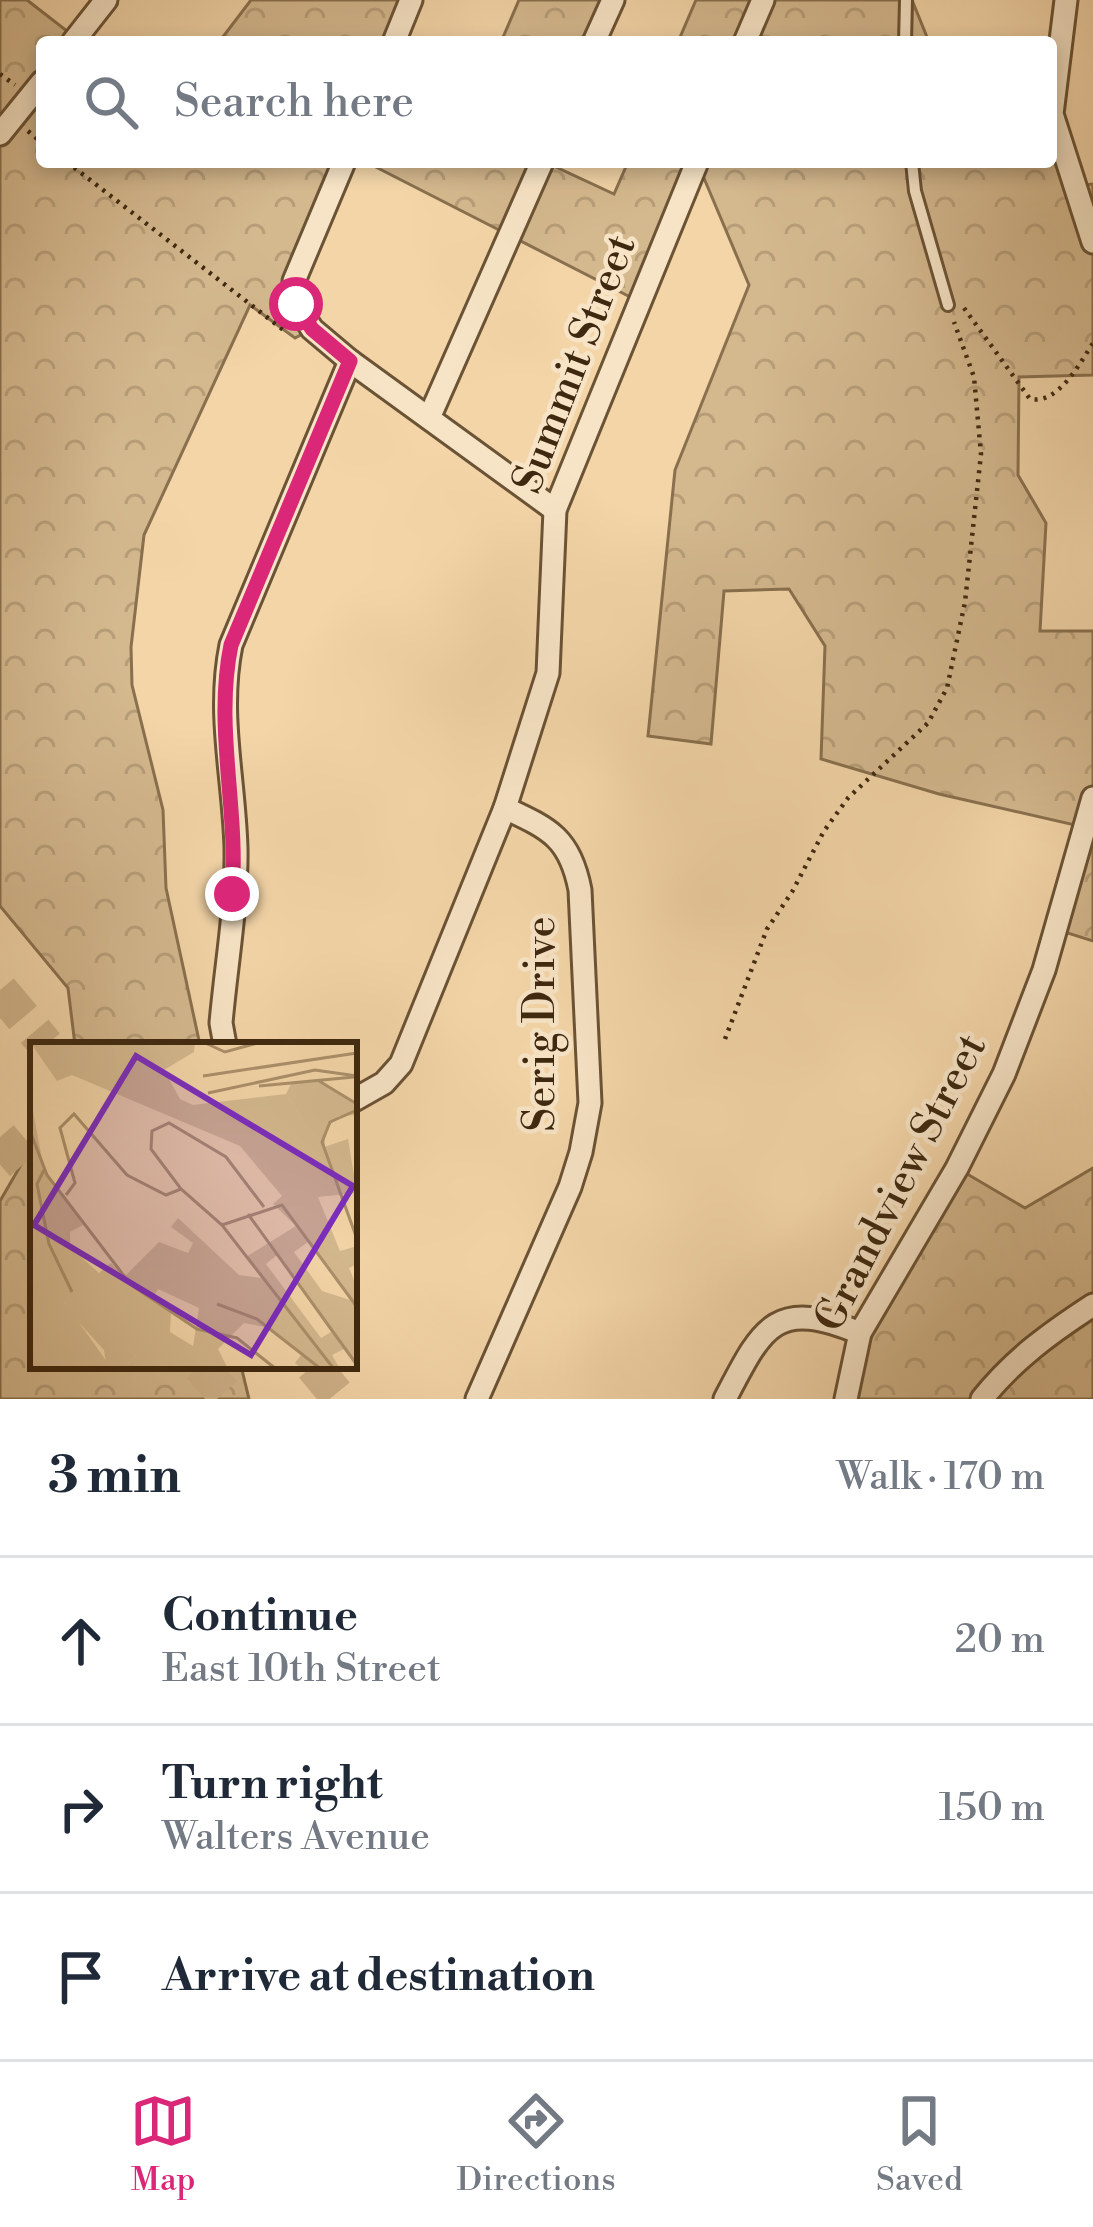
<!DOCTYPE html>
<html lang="en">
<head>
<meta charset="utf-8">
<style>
	:root { --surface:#fff; --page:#f2f2f3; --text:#1f2937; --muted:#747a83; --line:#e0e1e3; --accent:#db2777 }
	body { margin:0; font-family:"Libre Bodoni",serif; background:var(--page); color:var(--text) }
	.stop { position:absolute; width:36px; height:36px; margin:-27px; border:9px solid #db2777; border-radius:50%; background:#fff }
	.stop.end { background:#db2777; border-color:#fff; box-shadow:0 3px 12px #0008 }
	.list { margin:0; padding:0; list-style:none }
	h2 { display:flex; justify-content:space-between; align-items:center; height:156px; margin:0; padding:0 48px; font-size:51px }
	h2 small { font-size:39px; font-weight:400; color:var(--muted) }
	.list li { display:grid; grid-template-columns:78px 1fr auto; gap:36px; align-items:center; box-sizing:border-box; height:168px; padding:0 48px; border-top:3px solid var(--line) }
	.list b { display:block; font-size:45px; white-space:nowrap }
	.list p { margin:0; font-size:39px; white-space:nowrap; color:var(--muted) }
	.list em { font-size:39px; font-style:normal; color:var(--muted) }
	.icon { flex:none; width:66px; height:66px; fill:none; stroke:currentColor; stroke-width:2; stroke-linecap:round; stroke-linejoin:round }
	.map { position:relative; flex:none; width:1093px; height:1399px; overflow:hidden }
	.search { position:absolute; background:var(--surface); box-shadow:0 6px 18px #0003; left:36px; right:36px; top:36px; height:132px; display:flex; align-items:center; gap:30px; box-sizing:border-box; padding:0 42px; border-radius:12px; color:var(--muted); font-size:45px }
	.sheet { height:660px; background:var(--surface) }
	nav { display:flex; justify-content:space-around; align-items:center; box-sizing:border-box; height:168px; border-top:3px solid var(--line); background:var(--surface); font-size:33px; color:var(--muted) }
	nav a { display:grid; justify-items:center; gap:6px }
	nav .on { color:var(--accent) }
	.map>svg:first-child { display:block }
	.forest { fill:url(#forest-crowns); stroke:#89704e; stroke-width:3 }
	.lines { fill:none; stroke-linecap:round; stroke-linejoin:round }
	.motorway-tunnel { stroke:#cfb289; stroke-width:36; stroke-dasharray:36 18; stroke-linecap:butt }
	.service-casing { stroke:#6b5335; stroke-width:16 }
	.minor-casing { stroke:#6b5335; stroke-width:27 }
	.path { stroke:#3e280f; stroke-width:4.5; stroke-dasharray:3 6; stroke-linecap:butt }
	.service { stroke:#f7e4c6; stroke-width:10 }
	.minor { stroke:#f7e4c6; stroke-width:21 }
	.route { stroke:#db2777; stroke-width:15 }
	.labels { text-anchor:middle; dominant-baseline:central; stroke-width:9; stroke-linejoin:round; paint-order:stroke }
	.street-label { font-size:42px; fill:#3e280f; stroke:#f7e4c6 }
	.inset-road { fill:none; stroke:#ab906b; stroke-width:3 }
	.view { fill:#7b2cbf; fill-opacity:0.15; stroke:#7b2cbf; stroke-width:6 }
	.inset-edge { fill:none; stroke:#3e280f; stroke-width:6 }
</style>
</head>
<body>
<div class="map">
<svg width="1093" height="1399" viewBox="0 0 1093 1399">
	<defs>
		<pattern id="forest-crowns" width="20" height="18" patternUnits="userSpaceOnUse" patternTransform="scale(3)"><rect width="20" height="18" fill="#d4b88e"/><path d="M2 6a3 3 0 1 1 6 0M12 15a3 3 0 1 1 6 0" fill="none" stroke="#b79e79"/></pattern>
	</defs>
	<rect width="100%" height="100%" fill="#f3d5a8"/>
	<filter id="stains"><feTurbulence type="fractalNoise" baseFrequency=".00167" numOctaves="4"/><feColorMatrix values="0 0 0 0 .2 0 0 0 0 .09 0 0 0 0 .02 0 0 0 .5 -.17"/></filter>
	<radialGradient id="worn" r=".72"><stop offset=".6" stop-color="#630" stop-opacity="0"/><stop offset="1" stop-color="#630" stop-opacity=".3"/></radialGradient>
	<g class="forest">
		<polygon points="0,0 27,0 76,38 73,42 42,42 42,162 344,162 294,281 312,329 295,338 250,305 144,535 131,647 132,685 163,810 166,888 200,1045 75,1045 68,988 0,906"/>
		<polygon points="251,0 411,0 394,42 219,42"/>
		<polygon points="519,0 613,0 594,42 501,42"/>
		<polygon points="696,0 912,0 929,42 678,42"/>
		<polygon points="1051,129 1075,186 1093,184 1093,375 1019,377 1018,475 1046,523 1040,631 1093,631 1093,941 1055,929 1084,827 939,794 821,759 825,646 789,589 724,591 711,744 648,736 675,470 749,285 698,164 640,302 366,162 545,162 614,194 628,162 1051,162"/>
		<polygon points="33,1144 33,1366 241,1366 249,1399 0,1399 0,1201"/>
		<polygon points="957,1168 1025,1208 1093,1168 1093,1399 846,1399 860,1333"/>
	</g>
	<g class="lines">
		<g class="motorway-tunnel">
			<polyline points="0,990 46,1045"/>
			<polyline points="0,1137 33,1175"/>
			<polyline points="200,1366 229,1399"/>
			<polyline points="313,1366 340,1399"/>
		</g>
		<defs>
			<g id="service">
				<polyline points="905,42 906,0"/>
				<polyline points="912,162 915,191 948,305"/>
			</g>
			<g id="minor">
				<polyline points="1066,0 1052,114 1093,242"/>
				<polyline points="73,42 106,0"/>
				<polyline points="394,42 411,0"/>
				<polyline points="594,42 613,0"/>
				<polyline points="745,42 763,0"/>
				<polyline points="0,134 42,82"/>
				<polyline points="344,162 294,281 296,304 312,329 350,361 555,510"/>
				<polyline points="429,418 542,162"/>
				<path d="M 225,1045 L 221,1023 C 226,966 237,905 236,848 C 234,778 217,714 231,645 L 350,361"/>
				<polyline points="354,1100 384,1083 401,1064 505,808 548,673 555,510 697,162"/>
				<path d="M 477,1399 L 570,1187 L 581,1152 L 590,1103 L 580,890 C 570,838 550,829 505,808"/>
				<path d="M 725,1399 C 763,1326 775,1298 860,1333"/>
				<polyline points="846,1399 860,1333 957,1168 1004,1074 1044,970 1093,798"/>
				<path d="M 982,1399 C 1014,1359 1050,1333 1093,1305"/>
			</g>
		</defs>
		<use href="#service" class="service-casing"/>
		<use href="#minor" class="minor-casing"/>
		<g class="path">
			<polyline points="0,74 15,85"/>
			<polyline points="28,131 42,143"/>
			<polyline points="67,162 286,332"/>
			<path d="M 964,308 L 1030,399 C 1058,405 1080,363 1093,343"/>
			<polyline points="725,1039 767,929 792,892 824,831 848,798 928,723 947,688 965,602 981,454 974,377 954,322"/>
		</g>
		<use href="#service" class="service"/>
		<use href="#minor" class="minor"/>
	</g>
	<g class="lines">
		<path class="route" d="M 232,894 C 239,810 214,728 231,645 L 350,361 L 312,329 L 296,304"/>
	</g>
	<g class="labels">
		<g class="street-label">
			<text transform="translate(575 364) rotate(-69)">Summit Street</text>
			<text transform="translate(541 1024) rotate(-90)">Serig Drive</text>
			<text transform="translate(901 1183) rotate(-63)">Grandview Street</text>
		</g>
	</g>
	<g transform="translate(30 1042)">
		<rect width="327" height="327" fill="#f3d5a8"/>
		<path d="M 286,39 L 327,62 L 327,73 L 309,74 L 295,88 L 295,113 L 256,52 L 262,40 Z" fill="#d4b88e"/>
		<path d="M 0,0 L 165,0 L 164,10 L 134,28 L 150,57 L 163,63 L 256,52 L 291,106 L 318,97 L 327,151 L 288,155 L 310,209 L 327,204 L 327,222 L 319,226 L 327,245 L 327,323 L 314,307 L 302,313 L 310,327 L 272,327 L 265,321 L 271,313 L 240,286 L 214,281 L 188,307 L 198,327 L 94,327 L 106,313 L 33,258 L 82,327 L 0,327 L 0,53 L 14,128 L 53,183 L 40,190 L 40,205 L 69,231 L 81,221 L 94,235 L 129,200 L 158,211 L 163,201 L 141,185 L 148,176 L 209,233 L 231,236 L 216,215 L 266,184 L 243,162 L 252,154 L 210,104 L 42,33 L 27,39 ZM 278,200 L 320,258 L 292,249 L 264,210 ZM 247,213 L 301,290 L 291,296 L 236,222 ZM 128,247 L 169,266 L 163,304 L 140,290 L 141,269 L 122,257 Z" fill="#d4b88e" fill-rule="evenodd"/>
		<path d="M 47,250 L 103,303 L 106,313 L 94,327 L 77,327 L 74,308 L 43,274 L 33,257 Z" fill="#d4b88e"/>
		<path class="inset-road" d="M 173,0 L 195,10 L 231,0M 173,34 L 327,11M 289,39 L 327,62M 229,44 L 324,35M 178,51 L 285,28 L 327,34M 327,68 L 300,80 L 292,100 L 327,197M 0,89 L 17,133 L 101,243 L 167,287 L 207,296 L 246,327M 14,128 L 7,142 L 19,202 L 42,250M 36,153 L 45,141 L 30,86 L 44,72 L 97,133 L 136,153 L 151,147M 234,165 L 196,115 L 139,81 L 122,89 L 121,107 L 151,147 L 192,183 L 304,327M 218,172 L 327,323M 192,183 L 252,163 L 327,265M 187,262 L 227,277 L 291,327"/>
		<path class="view" d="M 106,14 L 323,144 L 221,313 L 4,183 Z"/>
		<rect width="327" height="327" class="inset-edge"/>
	</g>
	<rect width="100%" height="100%" filter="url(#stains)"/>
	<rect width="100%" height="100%" fill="url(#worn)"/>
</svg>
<div class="stop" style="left:296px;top:304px"></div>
<div class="stop end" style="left:232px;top:894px"></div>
<div class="search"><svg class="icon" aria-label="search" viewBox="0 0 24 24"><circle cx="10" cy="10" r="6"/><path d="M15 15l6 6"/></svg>Search here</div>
</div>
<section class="sheet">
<h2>3 min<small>Walk · 170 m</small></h2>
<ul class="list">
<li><svg class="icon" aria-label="ahead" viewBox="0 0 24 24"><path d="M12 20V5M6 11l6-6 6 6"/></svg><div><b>Continue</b><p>East 10th Street</p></div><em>20 m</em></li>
<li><svg class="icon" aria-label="right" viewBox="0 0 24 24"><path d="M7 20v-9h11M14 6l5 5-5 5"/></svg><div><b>Turn right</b><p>Walters Avenue</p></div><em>150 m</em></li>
<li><svg class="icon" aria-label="arrive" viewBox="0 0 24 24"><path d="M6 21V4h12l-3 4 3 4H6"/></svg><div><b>Arrive at destination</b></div></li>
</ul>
</section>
<nav>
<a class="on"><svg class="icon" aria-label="map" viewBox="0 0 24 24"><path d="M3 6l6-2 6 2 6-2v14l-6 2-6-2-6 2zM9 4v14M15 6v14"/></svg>Map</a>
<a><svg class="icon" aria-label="directions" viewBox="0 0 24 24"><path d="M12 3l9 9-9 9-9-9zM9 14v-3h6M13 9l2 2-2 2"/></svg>Directions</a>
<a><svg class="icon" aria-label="saved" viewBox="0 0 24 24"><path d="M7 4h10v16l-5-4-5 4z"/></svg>Saved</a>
</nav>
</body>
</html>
